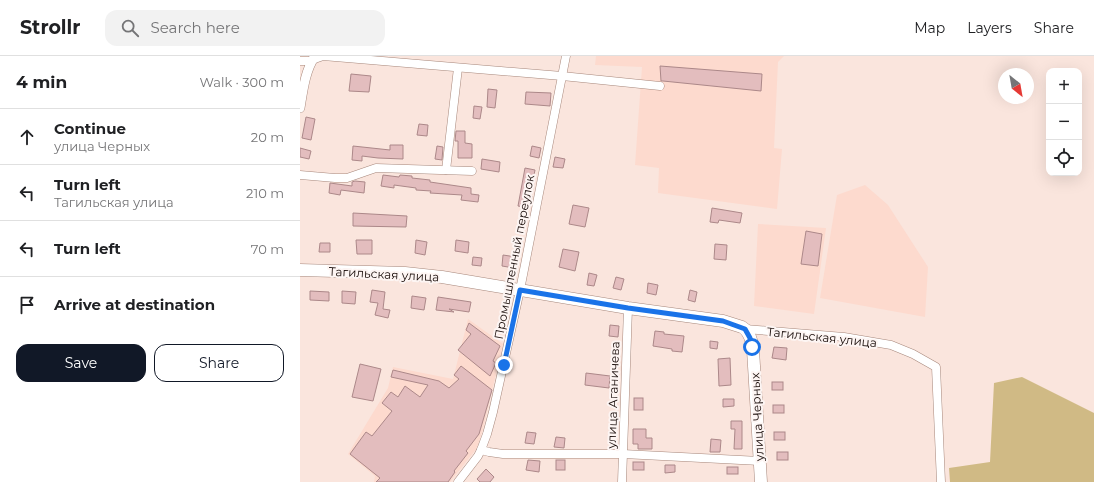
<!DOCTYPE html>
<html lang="en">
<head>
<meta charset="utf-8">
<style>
	:root { --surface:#fff; --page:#f2f2f2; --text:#202124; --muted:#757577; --line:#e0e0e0; --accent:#111827 }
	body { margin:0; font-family:Montserrat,sans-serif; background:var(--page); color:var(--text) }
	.controls { position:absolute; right:12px; top:12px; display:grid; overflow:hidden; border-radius:8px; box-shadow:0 4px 16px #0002 }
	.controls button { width:36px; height:36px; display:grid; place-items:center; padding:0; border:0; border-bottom:1px solid var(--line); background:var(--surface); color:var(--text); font:20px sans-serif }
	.compass { position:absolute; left:698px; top:12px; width:36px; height:36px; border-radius:50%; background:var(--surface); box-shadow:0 4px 16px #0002; rotate:149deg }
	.stop { position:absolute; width:12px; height:12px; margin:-9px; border:3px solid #1a73e8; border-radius:50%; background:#fff }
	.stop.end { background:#1a73e8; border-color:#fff; box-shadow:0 1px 4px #0008 }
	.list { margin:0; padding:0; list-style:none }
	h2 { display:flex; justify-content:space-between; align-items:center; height:52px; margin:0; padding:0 16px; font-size:17px }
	h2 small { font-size:13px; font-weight:400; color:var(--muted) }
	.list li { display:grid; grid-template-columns:26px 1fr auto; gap:12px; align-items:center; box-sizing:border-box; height:56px; padding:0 16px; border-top:1px solid var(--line) }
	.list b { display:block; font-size:15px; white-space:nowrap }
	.list p { margin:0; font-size:13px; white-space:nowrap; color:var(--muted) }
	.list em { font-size:13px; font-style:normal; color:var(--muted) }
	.actions { display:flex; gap:8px; padding:12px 16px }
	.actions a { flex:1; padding:9px 0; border:1px solid var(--accent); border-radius:12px; text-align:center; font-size:14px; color:var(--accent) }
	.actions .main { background:var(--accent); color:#fff }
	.icon { flex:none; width:22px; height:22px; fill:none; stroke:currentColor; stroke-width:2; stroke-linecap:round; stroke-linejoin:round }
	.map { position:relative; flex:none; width:794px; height:426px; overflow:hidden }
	header { display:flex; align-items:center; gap:24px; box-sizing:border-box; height:56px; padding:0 20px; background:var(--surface); border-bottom:1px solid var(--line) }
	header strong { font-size:19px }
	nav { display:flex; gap:22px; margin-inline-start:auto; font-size:14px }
	.search { width:280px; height:36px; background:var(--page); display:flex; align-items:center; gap:10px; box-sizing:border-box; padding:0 14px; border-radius:12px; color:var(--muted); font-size:15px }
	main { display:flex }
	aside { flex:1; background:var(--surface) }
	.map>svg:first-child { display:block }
	.built { fill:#fddace }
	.green { fill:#d0ba85 }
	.building { fill:#e3bdbe; stroke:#ac8889 }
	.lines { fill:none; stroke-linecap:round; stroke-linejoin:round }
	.minor-casing { stroke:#a7877b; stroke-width:9 }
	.tertiary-casing { stroke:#a7877b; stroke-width:10 }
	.primary-casing { stroke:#a7877b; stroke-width:13 }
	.minor { stroke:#fff; stroke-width:8 }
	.tertiary { stroke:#fff; stroke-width:9 }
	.primary { stroke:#fff; stroke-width:12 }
	.route { stroke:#1a73e8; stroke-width:5 }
	.labels { text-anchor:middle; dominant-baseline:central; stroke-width:4; stroke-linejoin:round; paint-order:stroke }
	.street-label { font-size:12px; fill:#150906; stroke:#fdf5f3 }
</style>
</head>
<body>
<header>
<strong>Strollr</strong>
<div class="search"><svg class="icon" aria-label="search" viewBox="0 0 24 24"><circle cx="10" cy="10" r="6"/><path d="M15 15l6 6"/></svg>Search here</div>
<nav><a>Map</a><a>Layers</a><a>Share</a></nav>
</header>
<main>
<aside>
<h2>4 min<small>Walk · 300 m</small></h2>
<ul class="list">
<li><svg class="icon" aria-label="ahead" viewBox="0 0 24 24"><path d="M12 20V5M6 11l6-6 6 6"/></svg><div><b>Continue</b><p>улица Черных</p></div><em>20 m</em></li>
<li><svg class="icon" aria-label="left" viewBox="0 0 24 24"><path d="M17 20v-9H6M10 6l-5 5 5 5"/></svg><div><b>Turn left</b><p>Тагильская улица</p></div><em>210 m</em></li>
<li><svg class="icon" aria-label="left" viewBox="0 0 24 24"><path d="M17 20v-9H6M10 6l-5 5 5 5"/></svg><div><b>Turn left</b></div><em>70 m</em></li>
<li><svg class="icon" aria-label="arrive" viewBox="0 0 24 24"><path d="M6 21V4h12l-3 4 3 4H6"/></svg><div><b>Arrive at destination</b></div></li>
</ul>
<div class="actions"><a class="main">Save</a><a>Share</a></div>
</aside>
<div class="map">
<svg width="794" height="426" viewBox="0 0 794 426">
	<rect width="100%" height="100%" fill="#fae5dd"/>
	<g class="built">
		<polygon points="296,0 484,0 478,6 474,92 482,93 477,153 358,137 359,112 335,109 342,11 295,9"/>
		<polygon points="565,129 588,149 628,211 625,261 520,242 537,139"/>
		<polygon points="458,168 526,172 514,258 454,250"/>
		<polygon points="168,263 203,288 183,373 177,392 150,426 74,426 75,420 48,398 88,332 93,311 153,323"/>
	</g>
	<polygon class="green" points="722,321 794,357 794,426 650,426 649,412 690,406 694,327"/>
	<g class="building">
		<polygon points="360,10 462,18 461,35 363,25 361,25"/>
		<polygon points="51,18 71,20 69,36 49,35"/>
		<polygon points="188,33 197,34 195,52 187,51"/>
		<polygon points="226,36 251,37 250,50 225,48"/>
		<polygon points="174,50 182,51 180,63 173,62"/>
		<polygon points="6,61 15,63 11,84 2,82"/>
		<polygon points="119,68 128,69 127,80 117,79"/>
		<polygon points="156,75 165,75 165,87 172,88 172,102 158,102 158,85 155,85"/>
		<polygon points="90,89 103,89 103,103 78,102 62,100 62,105 52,104 53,90 90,94"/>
		<polygon points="137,90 143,91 142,104 135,103"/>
		<polygon points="232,90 241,92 239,102 230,100"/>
		<polygon points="0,92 11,95 9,103 0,101"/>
		<polygon points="255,101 265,103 263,112 253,111"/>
		<polygon points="182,103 200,106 199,116 181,113"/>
		<polygon points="225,112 235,114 230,139 232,140 229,152 218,150"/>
		<polygon points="83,119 99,121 100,119 112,120 112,122 130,124 130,126 171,132 171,138 179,139 178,146 161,144 162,139 130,137 131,135 116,134 116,132 94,129 94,132 81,130"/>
		<polygon points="55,125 65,126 64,137 41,134 40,139 29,137 30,127 52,130 52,126"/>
		<polygon points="273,149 289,152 285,171 269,168"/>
		<polygon points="412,152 442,157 440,167 419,164 418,167 410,166"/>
		<polygon points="53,157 107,160 106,171 53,170"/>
		<polygon points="506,175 522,178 518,210 501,208"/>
		<polygon points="56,184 72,184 72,198 57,198"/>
		<polygon points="116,184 127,186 125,199 115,197"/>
		<polygon points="156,184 169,186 168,197 155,195"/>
		<polygon points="20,187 30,187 30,196 19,196"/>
		<polygon points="415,188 427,189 426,204 414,203"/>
		<polygon points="263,193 279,196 275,215 259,211"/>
		<polygon points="203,199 216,201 214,212 202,210"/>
		<polygon points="173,201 182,202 181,210 172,209"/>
		<polygon points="289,217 297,219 294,230 287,229"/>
		<polygon points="316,221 324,223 321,234 313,232"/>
		<polygon points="348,227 358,229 356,239 347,237"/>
		<polygon points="72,234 85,236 83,253 90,254 88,262 75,259 78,247 70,246"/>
		<polygon points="390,234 397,236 395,246 388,244"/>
		<polygon points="10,235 29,236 29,245 10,244"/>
		<polygon points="42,235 56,236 55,248 42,247"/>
		<polygon points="112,240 126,242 124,254 111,252"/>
		<polygon points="138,241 171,246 169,256 149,253 154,256 136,254"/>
		<polygon points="169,267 200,290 193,305 196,307 190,320 158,294 171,278 166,274"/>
		<polygon points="310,269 319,270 318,281 309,280"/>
		<polygon points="355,275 364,276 364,278 384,280 382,296 372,295 372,293 353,290"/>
		<polygon points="410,285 418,286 417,293 410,292"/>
		<polygon points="474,291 487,292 486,304 472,302"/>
		<polygon points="430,302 431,329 419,330 418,303"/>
		<polygon points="60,308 81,313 73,345 52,341"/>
		<polygon points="161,310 192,334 179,378 166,395 168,397 154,415 155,416 148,426 76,426 80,422 50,398 66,376 72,380 92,355 82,347 91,336 98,341 105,330 120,341 128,329 91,321 93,314 139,325 149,332 159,323 154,319"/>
		<polygon points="286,317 310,320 309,332 285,329"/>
		<rect x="472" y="326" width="11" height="8"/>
		<rect x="334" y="342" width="9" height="12"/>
		<polygon points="423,343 434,343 434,350 423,351"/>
		<rect x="473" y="349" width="11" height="8"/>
		<polygon points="431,365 442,365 442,393 434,393 435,373 431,373"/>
		<polygon points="333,373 346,373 346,382 352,382 352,393 338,393 338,388 333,388"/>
		<polygon points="227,376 236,377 234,388 225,387"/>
		<rect x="474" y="376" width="11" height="8"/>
		<polygon points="256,381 265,382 264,392 254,391"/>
		<polygon points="411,383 421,384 420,396 410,396"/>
		<rect x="477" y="396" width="11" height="8"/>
		<polygon points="228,404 240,405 239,416 226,414"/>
		<rect x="256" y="404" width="9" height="10"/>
		<rect x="333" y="406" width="11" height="8"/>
		<polygon points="365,409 375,409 375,416 365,417"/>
		<rect x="427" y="411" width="11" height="7"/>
		<polygon points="186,413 194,421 190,426 180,426 177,423"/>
	</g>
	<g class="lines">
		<defs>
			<g id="minor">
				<polyline points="0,5 9,5 23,0 262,20 360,30"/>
				<polyline points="146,114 158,12"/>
				<polyline points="0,119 35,122 47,122 76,112 172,115"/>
				<polyline points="445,273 544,281 591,289 613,298 636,311 641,426"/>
				<polyline points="181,394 189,396 203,398 323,398 460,405"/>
				<polyline points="158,426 178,400 181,394 187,378 193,356 220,234 266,0"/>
				<polyline points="322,426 328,252"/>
			</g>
			<path id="tertiary" d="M 0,52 C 3,34 5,15 15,0"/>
			<path id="primary" d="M 0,214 L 105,217 L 142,221 L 328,252 L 423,265 L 442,271 C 454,278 453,298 454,310 L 461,426"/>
		</defs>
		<use href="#minor" class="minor-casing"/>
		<use href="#tertiary" class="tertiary-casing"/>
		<use href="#primary" class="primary-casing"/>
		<use href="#minor" class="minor"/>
		<use href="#tertiary" class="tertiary"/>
		<use href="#primary" class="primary"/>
	</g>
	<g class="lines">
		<polyline class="route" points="204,309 220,234 328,252 423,265 445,273 450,282 452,291"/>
	</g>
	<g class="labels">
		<g class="street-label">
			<text transform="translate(214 201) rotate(-79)">Промышленный переулок</text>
			<text transform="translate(84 218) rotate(3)">Тагильская улица</text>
			<text transform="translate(522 281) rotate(6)">Тагильская улица</text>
			<text transform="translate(313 339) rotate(-88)">улица Аганичева</text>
			<text transform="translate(457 361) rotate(-93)">улица Черных</text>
		</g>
	</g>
</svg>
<div class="controls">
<button>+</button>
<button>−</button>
<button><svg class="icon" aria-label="locate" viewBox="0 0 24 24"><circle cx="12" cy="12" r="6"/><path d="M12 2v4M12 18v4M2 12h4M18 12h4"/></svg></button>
</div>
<svg class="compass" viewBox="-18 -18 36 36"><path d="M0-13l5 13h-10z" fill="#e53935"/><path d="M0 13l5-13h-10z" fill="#757577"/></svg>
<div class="stop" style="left:452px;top:291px"></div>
<div class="stop end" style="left:204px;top:309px"></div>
</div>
</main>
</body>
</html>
